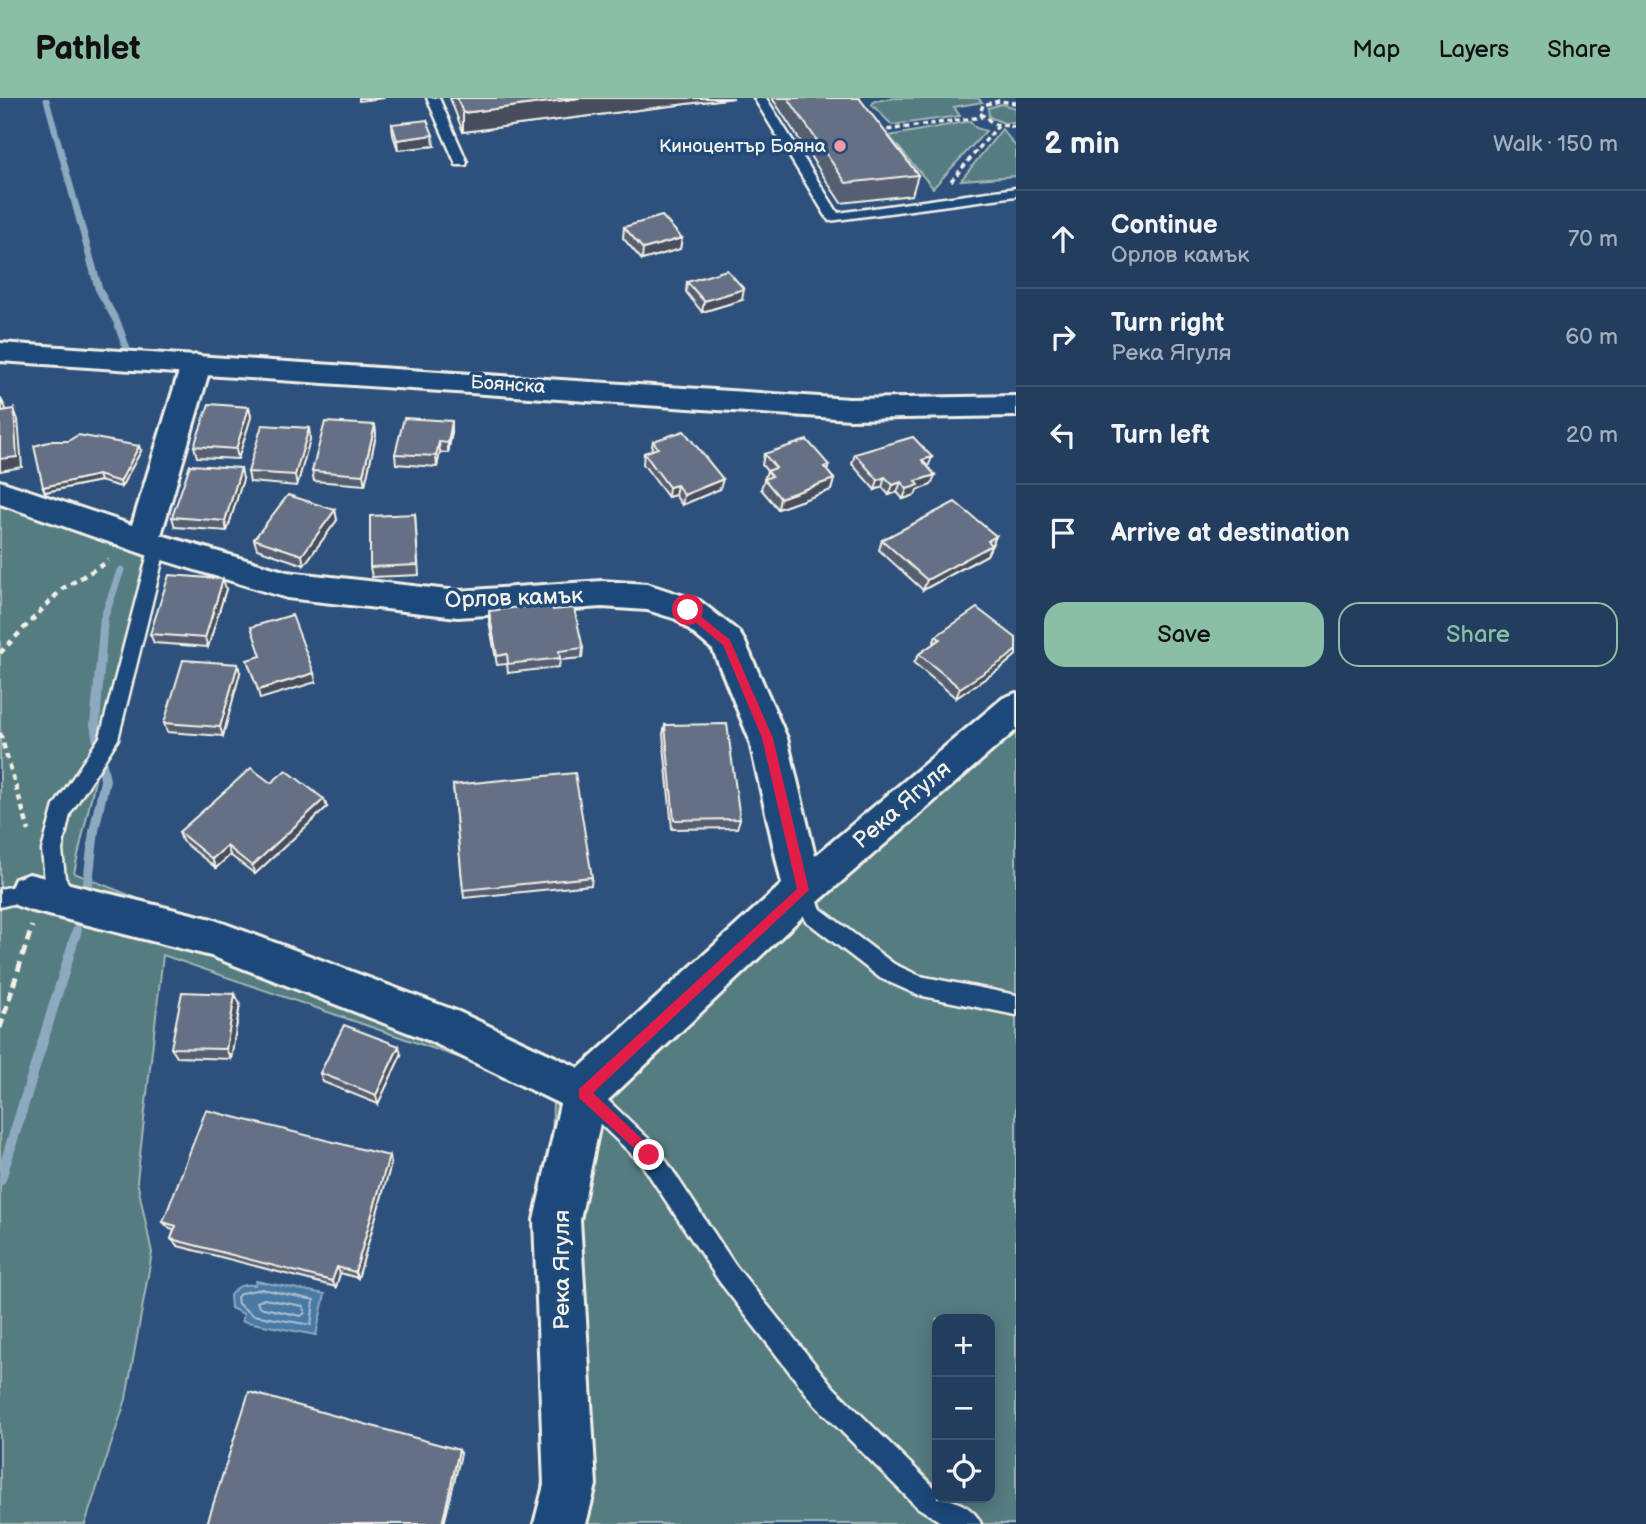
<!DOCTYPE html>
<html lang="en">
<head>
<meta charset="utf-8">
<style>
	:root { --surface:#223d5d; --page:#2e4866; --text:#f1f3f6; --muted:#a2aebc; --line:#3f5672; --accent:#8abfa5 }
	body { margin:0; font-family:"Balsamiq Sans",sans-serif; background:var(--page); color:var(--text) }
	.controls { position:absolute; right:21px; bottom:21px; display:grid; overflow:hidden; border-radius:14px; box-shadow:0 4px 18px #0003 }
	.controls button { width:63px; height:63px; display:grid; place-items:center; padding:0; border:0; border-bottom:2px solid var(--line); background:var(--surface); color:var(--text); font:35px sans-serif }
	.stop { position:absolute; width:21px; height:21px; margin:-16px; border:5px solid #e11d48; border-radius:50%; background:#fff }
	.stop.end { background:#e11d48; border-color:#fff; box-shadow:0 2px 7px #0008 }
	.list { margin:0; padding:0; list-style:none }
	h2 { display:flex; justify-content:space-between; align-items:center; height:91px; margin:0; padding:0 28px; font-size:30px }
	h2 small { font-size:23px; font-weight:400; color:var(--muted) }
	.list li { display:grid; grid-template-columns:46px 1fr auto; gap:21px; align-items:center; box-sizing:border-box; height:98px; padding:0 28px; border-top:2px solid var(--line) }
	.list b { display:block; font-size:26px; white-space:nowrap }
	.list p { margin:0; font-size:23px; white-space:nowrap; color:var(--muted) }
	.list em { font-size:23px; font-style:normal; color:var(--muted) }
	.actions { display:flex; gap:14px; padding:21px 28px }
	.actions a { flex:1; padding:16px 0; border:2px solid var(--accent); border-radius:21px; text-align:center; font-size:24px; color:var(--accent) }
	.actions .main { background:var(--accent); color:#111 }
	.icon { flex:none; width:38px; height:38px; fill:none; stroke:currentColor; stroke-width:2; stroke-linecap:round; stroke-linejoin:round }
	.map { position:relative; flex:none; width:1016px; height:1426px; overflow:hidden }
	header { display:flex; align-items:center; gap:42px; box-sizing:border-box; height:98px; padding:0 35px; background:var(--accent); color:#111 }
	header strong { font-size:33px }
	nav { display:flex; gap:38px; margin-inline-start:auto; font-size:24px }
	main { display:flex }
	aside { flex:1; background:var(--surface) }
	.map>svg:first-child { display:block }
	.green { fill:#557b81; stroke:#a4b6b4; stroke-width:2; fill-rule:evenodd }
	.water { fill:#4879a5; stroke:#8da9c0; stroke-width:2 }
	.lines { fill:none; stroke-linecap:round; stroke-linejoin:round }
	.shore { stroke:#afc1cd; stroke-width:2 }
	.stream { fill:#8da9c0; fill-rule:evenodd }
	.service-casing { stroke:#f4f1e8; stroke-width:5 }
	.minor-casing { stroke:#f4f1e8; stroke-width:6 }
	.secondary-casing { stroke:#f4f1e8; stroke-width:6 }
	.path-far2 { stroke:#f4f1e8; stroke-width:3.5; stroke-dasharray:5 3.5; stroke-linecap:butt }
	.path-far1 { stroke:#f4f1e8; stroke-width:4.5; stroke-dasharray:6 5; stroke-linecap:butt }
	.path { stroke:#f4f1e8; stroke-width:5; stroke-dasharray:9 6; stroke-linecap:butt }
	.service { fill:#1f4a7a; fill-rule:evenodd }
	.minor { fill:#1f4a7a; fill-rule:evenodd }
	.secondary { fill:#1f4a7a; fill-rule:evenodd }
	.wall { fill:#575f72; stroke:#f4f1e8; stroke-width:2 }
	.shaded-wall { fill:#474e5d; stroke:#f4f1e8; stroke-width:2 }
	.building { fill:#656f85; stroke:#f4f1e8; stroke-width:2 }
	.route { fill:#e11d48 }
	.poi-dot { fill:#ff9aa2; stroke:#1f4a7a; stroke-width:2.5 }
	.labels { text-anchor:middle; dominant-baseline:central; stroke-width:7; stroke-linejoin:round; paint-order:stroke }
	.far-poi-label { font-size:19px; fill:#f4f1e8; stroke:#1f4a7a; text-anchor:end }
	.far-street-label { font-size:19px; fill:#f4f1e8; stroke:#1f4a7a }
	.street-label { font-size:23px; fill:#f4f1e8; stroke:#1f4a7a }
</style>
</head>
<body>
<header>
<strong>Pathlet</strong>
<nav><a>Map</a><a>Layers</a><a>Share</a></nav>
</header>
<main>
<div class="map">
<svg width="1016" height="1426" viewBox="0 0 1016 1426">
	<rect width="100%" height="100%" fill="#2d517c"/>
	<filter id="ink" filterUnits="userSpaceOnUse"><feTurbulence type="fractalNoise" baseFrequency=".0143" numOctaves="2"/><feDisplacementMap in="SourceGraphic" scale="14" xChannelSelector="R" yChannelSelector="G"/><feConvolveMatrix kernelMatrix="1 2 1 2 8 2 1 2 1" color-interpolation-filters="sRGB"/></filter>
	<g filter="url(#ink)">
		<g class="green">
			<polygon points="896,0 978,0 982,4 954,9 960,18 892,27 872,7 874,3"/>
			<polygon points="1001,6 1016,10 1016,25 1004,25 989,19 988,10"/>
			<polygon points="970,23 976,30 986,33 933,90 889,38"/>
			<polygon points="1002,31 1016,49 1016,78 961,82"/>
			<path d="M 0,405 L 146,458 L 74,775 L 602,987 L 895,730 L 1016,635 L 1016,1426 L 536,1426 L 549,1331 L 553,992 L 163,857 L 137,1083 L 152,1155 L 126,1301 L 85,1426 L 0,1426 ZM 937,1221 L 990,1221 L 990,1400 L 937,1400 Z"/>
		</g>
		<path class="water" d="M 256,1183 L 325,1196 L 316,1237 L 242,1223 L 244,1216 L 231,1210 L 230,1197 C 238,1187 243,1186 255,1187 Z"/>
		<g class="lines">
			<g class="shore">
				<polygon points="262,1191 314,1202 311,1227 253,1217 238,1206 237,1199 241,1195"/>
				<polygon points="264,1201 303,1208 305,1215 301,1218 259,1209 257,1204"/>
			</g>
			<g class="stream">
				<polygon points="43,0 49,0 103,192 121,224 130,249 129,251 123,251 122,249 113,224 95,192"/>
				<polygon points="121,468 125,471 108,520 100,627 110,682 99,733 92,793 91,796 87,797 83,796 82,793 89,733 100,682 90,627 100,520 117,471"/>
				<polygon points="77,827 81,829 82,832 6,1082 4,1086 0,1088 0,1064 72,832 73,829"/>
			</g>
			<defs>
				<g id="service">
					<polygon points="427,0 439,0 467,64 466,67 456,67 455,64"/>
					<polygon points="754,0 766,0 838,115 1016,90 1016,98 829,123"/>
					<polygon points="158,442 166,448 118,641 70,716 62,752 65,780 79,801 76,807 69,810 62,807 45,783 42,752 54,708 100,639 150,448"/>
					<polygon points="803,783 810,786 821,811 894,866 920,878 1016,897 1016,917 918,897 880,880 806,823 793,792 796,786"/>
					<polygon points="29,785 36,788 39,794 36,800 0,809 0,791"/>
					<path d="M 585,985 L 593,988 L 657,1049 L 735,1167 L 834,1290 L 937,1392 L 937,1400 C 954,1400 975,1410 981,1426 L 944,1426 L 917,1409 L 816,1308 L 719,1183 L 641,1065 L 577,1004 L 574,996 L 577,988 Z"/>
				</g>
				<polygon id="minor" points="196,257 206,260 211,267 161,437 287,474 458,493 602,483 647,486 700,503 739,534 745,544 787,640 815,758 1003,600 1016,595 1016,632 817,805 604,1006 580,1122 596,1387 586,1426 534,1426 544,1387 534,1122 560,1006 430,943 211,858 29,812 15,807 9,794 15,781 29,776 212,821 459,914 579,970 782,786 749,640 713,552 676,521 647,512 602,509 458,519 287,500 146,457 0,406 0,383 132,427 181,267 186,260"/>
				<polygon id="secondary" points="0,245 850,301 1016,298 1016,318 850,321 0,263"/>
			</defs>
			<use href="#service" class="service-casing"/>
			<use href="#minor" class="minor-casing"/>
			<use href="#secondary" class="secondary-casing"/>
			<g class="path-far2">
				<polyline points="1016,5 999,3 983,7 980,15 994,26 1016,29"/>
				<polyline points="879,33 982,19"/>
				<polyline points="951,83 998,28"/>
			</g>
			<g class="path-far1">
				<polyline points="0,555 62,491 109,463"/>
				<polyline points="0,635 29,733"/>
			</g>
			<polyline class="path" points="0,930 32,828"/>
			<use href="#service" class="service"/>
			<use href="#minor" class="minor"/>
			<use href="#secondary" class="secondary"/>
		</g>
		<g class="wall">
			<polygon points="450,0 734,0 463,34"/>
			<polygon points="772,0 859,0 918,77 912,97 841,105"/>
			<polygon points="392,26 434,48 398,52 393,37"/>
			<polygon points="624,129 682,140 680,151 642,162 623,140"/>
			<polygon points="687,184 742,202 702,214 686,194"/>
			<polygon points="249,309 251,319 238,361 197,359 194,348"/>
			<polygon points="375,327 376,337 365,387 314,383 312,373"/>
			<polygon points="309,330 310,341 297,388 250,384 248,374"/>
			<polygon points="452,334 448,355 440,354 437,369 396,366 395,356"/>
			<polygon points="653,343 720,391 682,407 675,397 668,399 643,366 644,355 651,353"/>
			<polygon points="141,353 121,389 100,383 45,394 43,389"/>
			<polygon points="764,356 829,367 827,373 834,381 831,392 778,411 761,391 767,373 762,367"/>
			<polygon points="855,356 928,369 935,377 931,387 917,392 915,397 903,401 897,394 889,397 882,389 875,392 852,366"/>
			<polygon points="243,381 227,433 175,429 172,419"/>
			<polygon points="335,412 337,422 304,467 257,451 254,441"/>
			<polygon points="415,416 419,477 372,479 370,469"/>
			<polygon points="996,438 987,457 923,492 879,452 882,442"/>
			<polygon points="226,491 208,549 154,545 150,536"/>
			<polygon points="553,512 583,550 582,560 560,562 559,569 508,575 507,566 497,567 489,523 489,513"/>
			<polygon points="936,538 1016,540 1016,557 1001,570 956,600 914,565 919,556 933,546"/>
			<polygon points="240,575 223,638 167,634 164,625"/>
			<polygon points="665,627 740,721 737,730 672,731 663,636"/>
			<polygon points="271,685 327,709 255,776 230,757 216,770 182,743 179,734"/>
			<polygon points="453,687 592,779 591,787 464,800"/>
			<polygon points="240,906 231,961 177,959 171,950"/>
			<polygon points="401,957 378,1006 323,984 320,975"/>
			<polygon points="391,1066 358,1180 340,1175 336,1189 178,1148 171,1141 174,1132 170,1131 163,1124"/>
		</g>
		<g class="shaded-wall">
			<polygon points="359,0 385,0 359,3"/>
			<polygon points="580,0 734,0 463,34 463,15"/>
			<polygon points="433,37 434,48 398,52 397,42"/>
			<polygon points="682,140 680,151 642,162 643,151"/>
			<polygon points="744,191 742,202 702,214 704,203"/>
			<polygon points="1,301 6,311 6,324 2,313"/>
			<polygon points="249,309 251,319 238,361 236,351"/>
			<polygon points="14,311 18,322 22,369 0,373 0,361"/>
			<polygon points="452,323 452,334 448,355 448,345"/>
			<polygon points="375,327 376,337 365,387 363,377"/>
			<polygon points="309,330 310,341 297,388 295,377"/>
			<polygon points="439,344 440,354 437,369 436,358"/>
			<polygon points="139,348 141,353 121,389 120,384"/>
			<polygon points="932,359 928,369 922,362"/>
			<polygon points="241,370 243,381 227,433 225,423"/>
			<polygon points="98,377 100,383 45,394 43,389"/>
			<polygon points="935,377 931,387 917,392 915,397 903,401 907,391 916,383"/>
			<polygon points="885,379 882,389 875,392 878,382"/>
			<polygon points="723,381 720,391 682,407 684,397"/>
			<polygon points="834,381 831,392 778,411 780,400"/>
			<polygon points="901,384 897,394 889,397 893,387"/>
			<polygon points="677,387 675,397 668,399 669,389"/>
			<polygon points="335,412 337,422 304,467 302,457"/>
			<polygon points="996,438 987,457 923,492 927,482"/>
			<polygon points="223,481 226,491 208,549 205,540"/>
			<polygon points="1016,552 1016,557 1001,570 956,600 960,590"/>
			<polygon points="238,566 240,575 223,638 220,629"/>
			<polygon points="314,575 316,584 260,601 258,592"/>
			<polygon points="324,701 327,709 255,776 252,768"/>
			<polygon points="227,748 230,757 216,770 212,761"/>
			<polygon points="235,896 240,906 231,961 226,951"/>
			<polygon points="399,948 401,957 378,1006 376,997"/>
			<polygon points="389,1058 391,1066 358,1180 355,1174"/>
			<polygon points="337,1169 340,1175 336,1189 332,1183"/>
			<polygon points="459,1352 461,1356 444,1426 442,1426"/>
		</g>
		<g class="building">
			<polygon points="457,0 580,0 463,15"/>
			<polygon points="788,0 859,0 918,77 846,85"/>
			<polygon points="427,22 433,37 397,42 392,26"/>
			<polygon points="662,118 682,140 643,151 624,129"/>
			<polygon points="727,172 744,191 704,203 687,184"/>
			<polygon points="0,301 1,301 2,313 14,311 17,359 0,361"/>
			<polygon points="209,306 249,309 236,351 194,348"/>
			<polygon points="404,320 452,323 448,345 439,344 436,358 395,356"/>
			<polygon points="325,324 375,327 363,377 312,373"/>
			<polygon points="262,327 309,330 295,377 248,374"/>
			<polygon points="684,333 723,381 684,397 677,387 669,389 644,355 658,350 653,343"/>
			<polygon points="78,337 139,348 120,384 98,377 43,389 34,348 52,343 68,343"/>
			<polygon points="913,339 932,359 922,362 935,377 916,383 919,387 907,391 901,384 893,387 885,379 878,382 855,356"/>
			<polygon points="807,342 829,367 824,369 834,381 780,400 764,381 772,378 767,373 776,370 764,356"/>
			<polygon points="190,367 241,370 225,423 172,419"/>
			<polygon points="288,397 335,412 302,457 254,441"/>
			<polygon points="955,404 996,438 988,443 992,447 927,482 882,442"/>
			<polygon points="415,416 418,467 370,469 370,418"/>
			<polygon points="169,477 223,481 205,540 150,536"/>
			<polygon points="552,505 553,512 574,510 583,550 559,553 560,560 508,566 507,556 497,558 489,513"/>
			<polygon points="977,510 1016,540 1016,552 1007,560 960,590 919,556 940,541 936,538"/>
			<polygon points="292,517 314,575 258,592 247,562 261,558 251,529"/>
			<polygon points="183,562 238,566 220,629 164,625"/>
			<polygon points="727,626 740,721 674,722 665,627"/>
			<polygon points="251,670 271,685 286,672 324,701 252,768 227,748 212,761 179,734"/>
			<polygon points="575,675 592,779 463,792 453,687"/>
			<polygon points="182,894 235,896 226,951 171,950"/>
			<polygon points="344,927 399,948 376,997 320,975"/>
			<polygon points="206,1012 389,1058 355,1174 337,1169 332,1183 171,1141 176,1128 163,1124"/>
			<polygon points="249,1294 459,1352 442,1426 207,1426"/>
		</g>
	</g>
	<polygon class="route" points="688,508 730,542 773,640 809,792 593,995 654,1052 656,1057 649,1064 579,1000 579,991 797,791 762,640 723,547 684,515 682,512"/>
	<circle class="poi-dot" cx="840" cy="48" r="7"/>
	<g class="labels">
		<g class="far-poi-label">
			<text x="826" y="48">Киноцентър Бояна</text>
		</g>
		<g class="far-street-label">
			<text transform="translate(508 287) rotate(4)">Боянска</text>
		</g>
		<g class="street-label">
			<text transform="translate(514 500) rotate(-2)">Орлов камък</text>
			<text transform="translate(902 707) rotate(-41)">Река Ягуля</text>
			<text transform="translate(562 1172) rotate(-90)">Река Ягуля</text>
		</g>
	</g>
</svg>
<div class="controls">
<button>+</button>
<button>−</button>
<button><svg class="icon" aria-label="locate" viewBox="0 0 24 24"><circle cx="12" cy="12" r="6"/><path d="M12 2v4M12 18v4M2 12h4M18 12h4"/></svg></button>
</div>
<div class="stop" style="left:688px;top:512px"></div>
<div class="stop end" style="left:649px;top:1057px"></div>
</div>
<aside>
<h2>2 min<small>Walk · 150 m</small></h2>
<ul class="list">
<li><svg class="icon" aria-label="ahead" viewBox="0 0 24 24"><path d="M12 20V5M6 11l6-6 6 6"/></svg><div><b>Continue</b><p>Орлов камък</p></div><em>70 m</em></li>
<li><svg class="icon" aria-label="right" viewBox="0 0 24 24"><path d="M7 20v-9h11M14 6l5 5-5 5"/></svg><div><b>Turn right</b><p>Река Ягуля</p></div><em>60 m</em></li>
<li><svg class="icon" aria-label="left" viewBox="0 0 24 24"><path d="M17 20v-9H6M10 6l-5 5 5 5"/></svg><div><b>Turn left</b></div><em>20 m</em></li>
<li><svg class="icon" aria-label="arrive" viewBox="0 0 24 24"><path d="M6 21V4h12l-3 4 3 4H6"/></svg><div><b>Arrive at destination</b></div></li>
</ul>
<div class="actions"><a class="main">Save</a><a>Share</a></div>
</aside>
</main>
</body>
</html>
